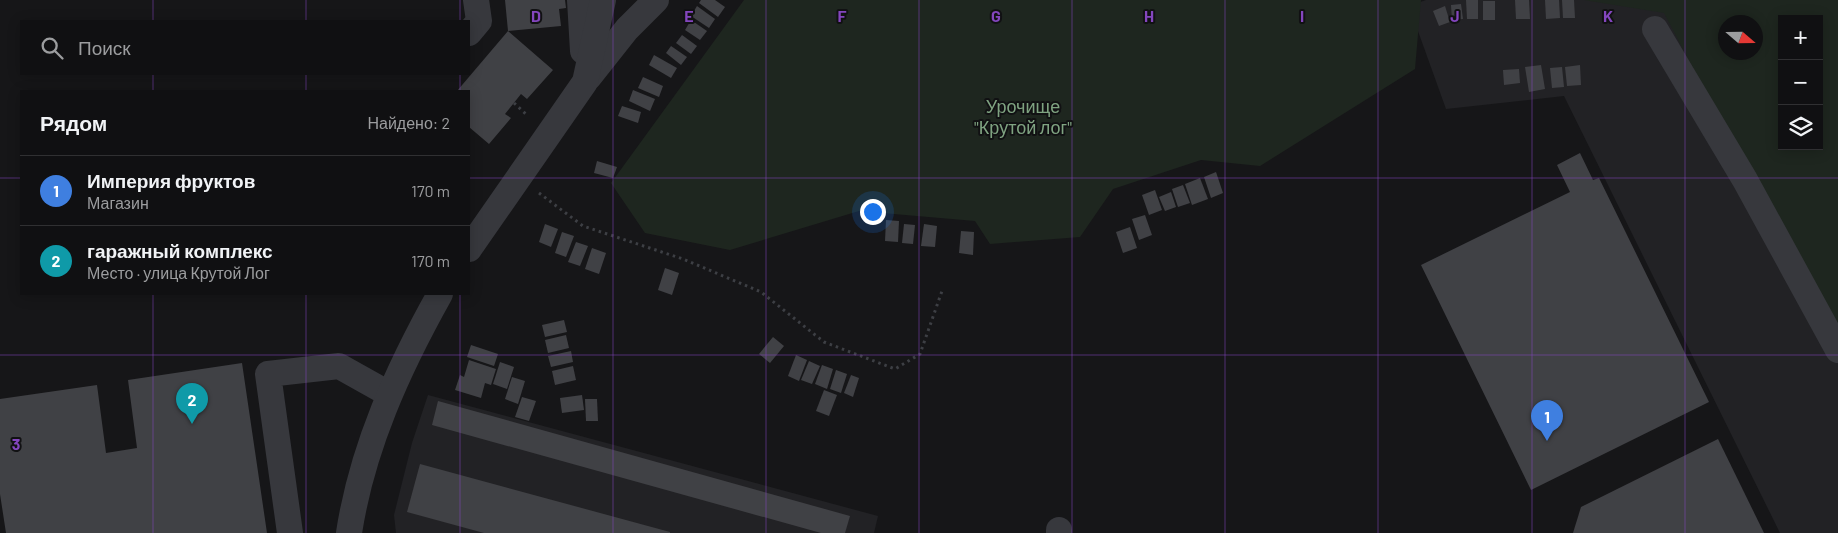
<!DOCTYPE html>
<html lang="ru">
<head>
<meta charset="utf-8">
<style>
	:root { --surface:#101012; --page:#1e1e20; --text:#f1f3f6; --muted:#9c9d9f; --line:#303032; --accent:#f2b134 }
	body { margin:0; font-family:Barlow,sans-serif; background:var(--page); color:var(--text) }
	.controls { position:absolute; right:15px; top:15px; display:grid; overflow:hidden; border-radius:0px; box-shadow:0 2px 12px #0003 }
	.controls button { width:45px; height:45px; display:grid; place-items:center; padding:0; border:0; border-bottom:1px solid var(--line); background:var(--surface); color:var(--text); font:25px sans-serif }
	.compass { position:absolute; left:1718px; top:15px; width:45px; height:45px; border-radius:50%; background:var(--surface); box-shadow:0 2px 12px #0003; rotate:110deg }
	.you { position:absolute; left:872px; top:211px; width:18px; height:18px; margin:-12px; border:4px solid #fff; border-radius:50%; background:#1a73e8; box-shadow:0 0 0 8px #1a73e833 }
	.badge { display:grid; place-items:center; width:32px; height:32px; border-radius:50%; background:var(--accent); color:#fff; font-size:16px; font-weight:700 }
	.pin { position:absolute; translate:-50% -41px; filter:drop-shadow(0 1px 2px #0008) }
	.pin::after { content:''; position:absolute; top:26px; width:18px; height:15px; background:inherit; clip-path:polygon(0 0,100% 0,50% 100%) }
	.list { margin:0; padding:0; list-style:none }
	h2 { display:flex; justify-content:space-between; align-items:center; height:65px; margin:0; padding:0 20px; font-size:21px }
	h2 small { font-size:16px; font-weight:400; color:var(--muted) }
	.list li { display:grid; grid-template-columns:32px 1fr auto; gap:15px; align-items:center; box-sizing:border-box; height:70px; padding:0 20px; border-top:1px solid var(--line) }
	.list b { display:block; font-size:19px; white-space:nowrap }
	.list p { margin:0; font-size:16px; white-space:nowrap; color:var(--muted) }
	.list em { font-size:16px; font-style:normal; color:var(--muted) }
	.icon { flex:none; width:28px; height:28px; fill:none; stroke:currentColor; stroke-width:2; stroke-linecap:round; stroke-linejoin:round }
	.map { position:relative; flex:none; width:1838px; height:533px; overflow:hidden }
	.search { position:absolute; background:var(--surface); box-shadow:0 2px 12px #0003; left:20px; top:20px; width:450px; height:55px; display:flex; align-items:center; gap:12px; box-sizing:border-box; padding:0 18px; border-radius:0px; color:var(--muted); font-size:19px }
	.panel { position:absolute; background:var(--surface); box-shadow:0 2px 12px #0003; left:20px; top:90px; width:450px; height:205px; border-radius:0px }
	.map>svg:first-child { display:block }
	.built { fill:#222225 }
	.green { fill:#1e261f; fill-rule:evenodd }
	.building { fill:#404145 }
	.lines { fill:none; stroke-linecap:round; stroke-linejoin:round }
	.path { stroke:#3d3f44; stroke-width:3; stroke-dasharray:2.5 4; stroke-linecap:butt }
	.minor { stroke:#37383d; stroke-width:26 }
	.grid { fill:none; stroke:#8446be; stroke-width:1; stroke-opacity:0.55 }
	.labels { text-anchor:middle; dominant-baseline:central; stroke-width:4; stroke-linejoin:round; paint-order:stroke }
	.park-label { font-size:18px; fill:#7fa381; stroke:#111113 }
	.grid-label { font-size:16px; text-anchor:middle; font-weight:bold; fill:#8446be; stroke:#111113; stroke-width:4; stroke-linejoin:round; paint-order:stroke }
</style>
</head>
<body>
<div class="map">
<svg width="1838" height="533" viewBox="0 0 1838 533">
	<rect width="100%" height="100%" fill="#161618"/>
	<g class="built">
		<polygon points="1426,0 1717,0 1726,22 1726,52 1782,146 1838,228 1838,533 1780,533 1564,96 1446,109 1409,6"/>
		<polygon points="428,395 878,516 874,533 396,533 394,515 412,443"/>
	</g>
	<g class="green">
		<polygon points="744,0 1421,0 1415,69 1260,166 1201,160 1113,189 1080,237 990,244 975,221 859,211 730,250 645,233 611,183"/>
		<path d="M 1584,0 L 1838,0 L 1838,341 L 1664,13 ZM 1782,19 L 1819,19 L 1819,146 L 1782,146 ZM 1726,22 L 1756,22 L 1756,52 L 1726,52 Z"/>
	</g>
	<g class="building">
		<polygon points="505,0 565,0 566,8 559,9 561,26 508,31 553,70 527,99 521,94 505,114 511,118 489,144 469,127 469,91 457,91 508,31"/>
		<polygon points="701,0 715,0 725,7 718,17 699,3"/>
		<polygon points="1466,0 1478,0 1478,19 1467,19"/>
		<polygon points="1515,0 1529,0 1530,19 1516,19"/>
		<polygon points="1545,0 1559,0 1560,18 1546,19"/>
		<polygon points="1562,0 1574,0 1575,18 1563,18"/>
		<rect x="1483" y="1" width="12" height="19"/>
		<polygon points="1461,4 1463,19 1452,20 1451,5"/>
		<polygon points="697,6 715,19 709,28 691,16"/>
		<polygon points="1445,6 1450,22 1439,26 1433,11"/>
		<polygon points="691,20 707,31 700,40 685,30"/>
		<polygon points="682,35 697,46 691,54 676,43"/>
		<polygon points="671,46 687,57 681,65 666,53"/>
		<polygon points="654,55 677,68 671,78 649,65"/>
		<polygon points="1541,65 1545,89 1529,92 1525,67"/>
		<polygon points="1580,65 1581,85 1567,86 1565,67"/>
		<polygon points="1562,67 1564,87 1552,88 1550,68"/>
		<polygon points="1519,69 1520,83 1504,85 1503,70"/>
		<polygon points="643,77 663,86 659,97 638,88"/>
		<polygon points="633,90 655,99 650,111 629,101"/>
		<polygon points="622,106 641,112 638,123 618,116"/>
		<polygon points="1580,153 1593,180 1599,178 1709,402 1531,490 1421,265 1570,192 1557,165"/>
		<polygon points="597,161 617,167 613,178 594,173"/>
		<polygon points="1216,172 1223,193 1211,198 1204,177"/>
		<polygon points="1200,178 1208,199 1192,205 1185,184"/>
		<polygon points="1183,185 1190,203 1178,207 1172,189"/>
		<polygon points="1155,190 1162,210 1149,215 1142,195"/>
		<polygon points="1171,192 1176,207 1165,211 1159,197"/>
		<polygon points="1145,215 1152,235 1139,240 1132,219"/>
		<polygon points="886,220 899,221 898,242 885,241"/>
		<polygon points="545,224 558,229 551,247 539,242"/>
		<polygon points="904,224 915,225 913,244 902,243"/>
		<polygon points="924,224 937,226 935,247 921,246"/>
		<polygon points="1130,227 1137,248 1123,253 1116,232"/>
		<polygon points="961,231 974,232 973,255 959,253"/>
		<polygon points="562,232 574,236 566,257 555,253"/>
		<polygon points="576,242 588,246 580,266 568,262"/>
		<polygon points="592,248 606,253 599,274 585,269"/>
		<polygon points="665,268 679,273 672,295 658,290"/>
		<polygon points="564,320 567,332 545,337 542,325"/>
		<polygon points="566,335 569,348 548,353 545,340"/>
		<polygon points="773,337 784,346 770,363 759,354"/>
		<polygon points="471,345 498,354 494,366 467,357"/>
		<polygon points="571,351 573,362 551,367 548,356"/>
		<polygon points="796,355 807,360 799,381 788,376"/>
		<polygon points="469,360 496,369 491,385 485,383 481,398 455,390 460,375 464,377"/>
		<polygon points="809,361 820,366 812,384 801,380"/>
		<polygon points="500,362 514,367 507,389 493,384"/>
		<polygon points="242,363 267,533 6,533 0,494 0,399 97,385 106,453 137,448 128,380"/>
		<polygon points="822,365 833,369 827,389 815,384"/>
		<polygon points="573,366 576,380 555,385 552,371"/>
		<polygon points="836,370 847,374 841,393 830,389"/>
		<polygon points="851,375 859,378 853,397 844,393"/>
		<polygon points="512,377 525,381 518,404 505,399"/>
		<polygon points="824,390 837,395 829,416 816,411"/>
		<polygon points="582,395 584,410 562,413 560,398"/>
		<polygon points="522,397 536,401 529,421 515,417"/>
		<polygon points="585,399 597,399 598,421 586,421"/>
		<polygon points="438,401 850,516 845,533 821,533 432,425"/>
		<polygon points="1718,439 1764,533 1573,533 1581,507"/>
		<polygon points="420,464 670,532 670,533 484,533 407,512"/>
	</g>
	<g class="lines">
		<g class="path">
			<polyline points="514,103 528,116"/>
			<polyline points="539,193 583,226 683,259 761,292 824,342 895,369 920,354 942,291"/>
		</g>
		<g class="minor">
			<polyline points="580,0 583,51"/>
			<polyline points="1655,29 1745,180 1838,350"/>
			<polyline points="469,33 479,21 476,0"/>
			<polyline points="589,77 627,29 656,0"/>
			<polyline points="469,249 585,82 603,0"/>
			<polyline points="290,533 268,374 339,366 389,394"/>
			<path d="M 349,533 C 362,448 398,369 440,294"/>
			<polyline points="1059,533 1059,530"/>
		</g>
	</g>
	<path class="grid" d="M 153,0 L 153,21M 306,0 L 306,21M 460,0 L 460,21M 613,0 L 613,533M 766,0 L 766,533M 919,0 L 919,533M 1072,0 L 1072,533M 1225,0 L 1225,533M 1378,0 L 1378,533M 1532,0 L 1532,533M 1685,0 L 1685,533M 153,74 L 153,91M 306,74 L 306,91M 460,74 L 460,91M 0,178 L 21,178M 469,178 L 1838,178M 153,294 L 153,533M 306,294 L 306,533M 460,294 L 460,533M 0,355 L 1838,355"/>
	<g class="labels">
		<g class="park-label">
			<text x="1023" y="106">Урочище<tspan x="1023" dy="21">"Крутой лог"</tspan></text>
		</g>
	</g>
	<g class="grid-label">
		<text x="536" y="22">D</text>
		<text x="689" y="22">E</text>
		<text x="842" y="22">F</text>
		<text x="996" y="22">G</text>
		<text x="1149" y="22">H</text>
		<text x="1302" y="22">I</text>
		<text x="1455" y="22">J</text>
		<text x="1608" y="22">K</text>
		<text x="16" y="450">3</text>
	</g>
</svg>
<div class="controls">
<button>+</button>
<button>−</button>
<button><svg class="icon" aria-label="layers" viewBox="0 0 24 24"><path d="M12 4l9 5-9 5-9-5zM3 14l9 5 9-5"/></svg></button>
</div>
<svg class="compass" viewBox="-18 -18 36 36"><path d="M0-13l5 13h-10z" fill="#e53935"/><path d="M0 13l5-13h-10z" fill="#9c9d9f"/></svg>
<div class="you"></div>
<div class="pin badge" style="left:1547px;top:441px;background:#3f7fe0">1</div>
<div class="pin badge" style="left:192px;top:424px;background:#0f9aa8">2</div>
<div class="search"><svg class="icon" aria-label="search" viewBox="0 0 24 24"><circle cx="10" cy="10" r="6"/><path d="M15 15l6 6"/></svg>Поиск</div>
<section class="panel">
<h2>Рядом<small>Найдено: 2</small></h2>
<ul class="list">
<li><span class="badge" style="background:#3f7fe0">1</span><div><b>Империя фруктов</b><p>Магазин</p></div><em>170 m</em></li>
<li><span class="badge" style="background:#0f9aa8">2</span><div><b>гаражный комплекс</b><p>Место · улица Крутой Лог</p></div><em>170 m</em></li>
</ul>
</section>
</div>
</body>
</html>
